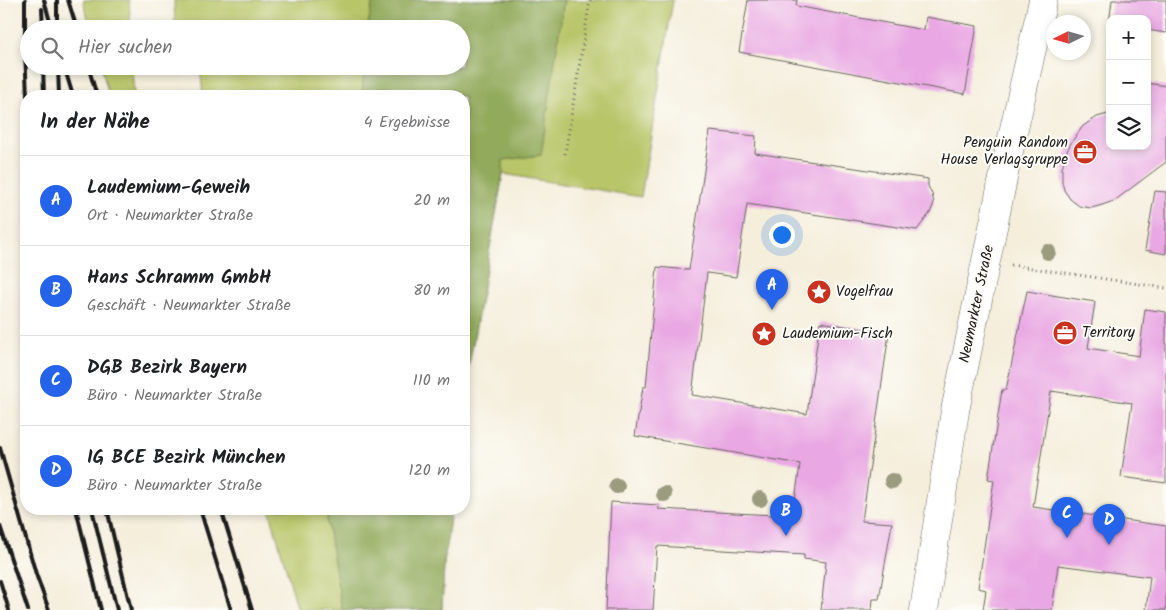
<!DOCTYPE html>
<html lang="de">
<head>
<meta charset="utf-8">
<style>
	:root { --surface:#fff; --page:#f2f2f2; --text:#202124; --muted:#757577; --line:#e0e0e0; --accent:#2563eb }
	body { margin:0; font-family:Kalam,sans-serif; background:var(--page); color:var(--text) }
	.controls { position:absolute; right:15px; top:15px; display:grid; overflow:hidden; border-radius:10px; box-shadow:0 2px 8px #0003 }
	.controls button { width:45px; height:45px; display:grid; place-items:center; padding:0; border:0; border-bottom:1px solid var(--line); background:var(--surface); color:var(--text); font:25px sans-serif }
	.compass { position:absolute; left:1046px; top:15px; width:45px; height:45px; border-radius:50%; background:var(--surface); box-shadow:0 2px 8px #0003; rotate:265deg }
	.you { position:absolute; left:781px; top:234px; width:18px; height:18px; margin:-12px; border:4px solid #fff; border-radius:50%; background:#1a73e8; box-shadow:0 0 0 8px #1a73e833 }
	.badge { display:grid; place-items:center; width:32px; height:32px; border-radius:50%; background:var(--accent); color:#fff; font-size:16px; font-weight:700 }
	.pin { position:absolute; translate:-50% -41px; filter:drop-shadow(0 1px 2px #0008) }
	.pin::after { content:''; position:absolute; top:26px; width:18px; height:15px; background:inherit; clip-path:polygon(0 0,100% 0,50% 100%) }
	.list { margin:0; padding:0; list-style:none }
	h2 { display:flex; justify-content:space-between; align-items:center; height:65px; margin:0; padding:0 20px; font-size:21px }
	h2 small { font-size:16px; font-weight:400; color:var(--muted) }
	.list li { display:grid; grid-template-columns:32px 1fr auto; gap:15px; align-items:center; box-sizing:border-box; height:90px; padding:0 20px; border-top:1px solid var(--line) }
	.list b { display:block; font-size:19px; white-space:nowrap }
	.list p { margin:0; font-size:16px; white-space:nowrap; color:var(--muted) }
	.list em { font-size:16px; font-style:normal; color:var(--muted) }
	.icon { flex:none; width:28px; height:28px; fill:none; stroke:currentColor; stroke-width:2; stroke-linecap:round; stroke-linejoin:round }
	.map { position:relative; flex:none; width:1166px; height:610px; overflow:hidden }
	.search { position:absolute; background:var(--surface); box-shadow:0 2px 8px #0003; left:20px; top:20px; width:450px; height:55px; display:flex; align-items:center; gap:12px; box-sizing:border-box; padding:0 18px; border-radius:28px; color:var(--muted); font-size:19px }
	.panel { position:absolute; background:var(--surface); box-shadow:0 2px 8px #0003; left:20px; top:90px; width:450px; height:425px; border-radius:20px }
	.map>svg:first-child { display:block }
	.green { fill:#b8c567; stroke:#6a7042 }
	.forest { fill:#92aa5c; stroke:#57633c }
	.building { fill:#e9a7e3 }
	.lines { fill:none; stroke-linecap:round; stroke-linejoin:round }
	.minor-casing { stroke:#68665f; stroke-width:29 }
	.path { stroke:#68665f; stroke-width:3; stroke-dasharray:1 4; stroke-linecap:butt }
	.minor { stroke:#fff; stroke-width:28 }
	.rail { stroke:#1c1c1c; stroke-width:4 }
	.tree { fill:#9b9b80 }
	.labels { text-anchor:middle; dominant-baseline:central; stroke-width:4; stroke-linejoin:round; paint-order:stroke }
	.poi-label { font-size:15px; fill:#1c1c1c; stroke:#fdfcf7; text-anchor:start }
	.street-label { font-size:15px; fill:#1c1c1c; stroke:#fdfcf7 }
</style>
</head>
<body>
<div class="map">
<svg width="1166" height="610" viewBox="0 0 1166 610">
	<rect width="100%" height="100%" fill="#fdfcf7"/>
	<filter id="ink" filterUnits="userSpaceOnUse"><feTurbulence type="fractalNoise" baseFrequency=".02" numOctaves="2"/><feDisplacementMap in="SourceGraphic" scale="10" xChannelSelector="R" yChannelSelector="G"/><feConvolveMatrix kernelMatrix="1 2 1 2 8 2 1 2 1" color-interpolation-filters="sRGB"/></filter>
	<filter id="wash" filterUnits="userSpaceOnUse"><feTurbulence type="fractalNoise" baseFrequency=".0096" numOctaves="4" result="noise"/><feDisplacementMap in="SourceGraphic" scale="20" xChannelSelector="R" yChannelSelector="G"/><feGaussianBlur stdDeviation="1.12" result="paint"/><feColorMatrix in="noise" values="0 0 0 0 0 0 0 0 0 0 0 0 0 0 0 0 0 1.4 0 .05"/><feComposite in="paint" operator="in"/></filter>
	<g filter="url(#wash)">
		<rect width="100%" height="100%" fill="#f4eedb"/>
		<g class="green">
			<polygon points="83,0 129,0 131,29 91,29"/>
			<polygon points="174,0 673,0 641,197 503,174 468,371 464,407 464,96 203,96 200,66 461,66 461,29 175,29"/>
			<polygon points="101,66 132,66 134,96 109,96"/>
			<polygon points="269,509 451,509 444,564 442,610 298,610"/>
		</g>
		<g class="forest">
			<polygon points="373,0 564,0 541,155 503,160 503,174 468,371 464,407 464,96 362,96 364,66 461,66 461,29 367,29"/>
			<polygon points="327,509 451,509 444,564 442,610 342,610 327,521"/>
		</g>
		<g id="blocks">
			<g class="building">
				<polygon points="748,0 797,0 796,6 924,30 926,17 977,26 965,94 739,52"/>
				<polygon points="1112,0 1166,0 1166,33 1147,30 1147,19 1110,19 1110,24 1109,24"/>
				<polygon points="1147,83 1166,86 1166,162 1114,201 1099,206 1091,208 1079,206 1070,199 1064,190 1062,182 1062,168 1066,153 1071,143 1083,126 1097,117 1108,114 1110,105 1110,146 1147,146"/>
				<polygon points="710,131 756,136 755,153 928,179 928,186 932,194 934,203 930,213 917,230 747,204 736,277 707,273 692,395 807,414 820,322 889,333 862,521 892,523 879,599 873,599 872,610 821,610 826,562 804,559 804,555 657,546 653,610 606,610 611,502 659,505 658,509 793,516 800,464 635,436 643,387 646,387 657,267 689,270"/>
				<polygon points="1155,191 1166,192 1166,254 1145,250"/>
				<polygon points="1027,291 1095,302 1088,348 1139,356 1145,309 1166,312 1166,483 1121,477 1132,403 1051,391 1033,507 1166,526 1166,610 1146,610 1150,577 1058,565 1052,610 983,610 986,590 978,588 994,480 988,479 1002,390 1006,390"/>
			</g>
		</g>
	</g>
	<g filter="url(#ink)">
		<use href="#blocks" fill-opacity="0" stroke="#68665f" stroke-width="1"/>
		<g class="lines">
			<defs>
				<polyline id="minor" points="924,610 955,411 1005,169 1043,0"/>
			</defs>
			<use href="#minor" class="minor-casing"/>
			<g class="path">
				<polyline points="565,154 590,0"/>
				<polyline points="1011,265 1166,288"/>
			</g>
			<use href="#minor" class="minor"/>
			<g class="rail">
				<polyline points="25,0 25,51 27,96"/>
				<polyline points="44,0 52,29"/>
				<polyline points="57,0 57,29"/>
				<polyline points="68,0 77,29"/>
				<polyline points="42,9 43,29"/>
				<polyline points="43,66 44,96"/>
				<polyline points="58,66 59,96"/>
				<polyline points="64,66 73,96"/>
				<polyline points="88,66 97,96"/>
				<polyline points="0,448 36,574 49,610"/>
				<polyline points="76,509 101,610"/>
				<polyline points="92,509 117,610"/>
				<polyline points="107,509 131,610"/>
				<polyline points="200,509 231,610"/>
				<polyline points="221,509 252,610"/>
				<polyline points="0,526 28,610"/>
				<polyline points="0,581 9,610"/>
			</g>
		</g>
		<g class="tree">
			<circle cx="1048" cy="252" r="8"/>
			<circle cx="892" cy="481" r="8"/>
			<circle cx="617" cy="486" r="8"/>
			<circle cx="664" cy="494" r="8"/>
			<circle cx="760" cy="499" r="8"/>
		</g>
	</g>
	<defs>
		<symbol id="office-disc" viewBox="-11 -11 22 22"><circle r="9.5" fill="#c8321e" stroke="#fdfcf7"/><path d="M-6-3h4V-5.5h4V-3h4V5H-6ZM-1-4.5V-3h2v-1.5ZM-6 0V1H6V0Z" fill="#fff"/></symbol>
		<symbol id="sight-disc" viewBox="-11 -11 22 22"><circle r="9.5" fill="#c8321e" stroke="#fdfcf7"/><path d="M0-6L1.8-2.2L6-1.7L2.9 1.2L3.7 5.4L0 3.3L-3.7 5.4L-2.9 1.2L-6-1.7L-1.8-2.2Z" fill="#fff"/></symbol>
	</defs>
	<g fill-rule="evenodd">
		<use href="#office-disc" x="1071" y="138" width="28" height="28"/>
		<use href="#sight-disc" x="805" y="278" width="28" height="28"/>
		<use href="#office-disc" x="1051" y="319" width="28" height="28"/>
		<use href="#sight-disc" x="750" y="320" width="28" height="28"/>
	</g>
	<g class="labels">
		<g class="poi-label">
			<text x="1068" y="143" text-anchor="end">Penguin Random<tspan x="1068" dy="17">House Verlagsgruppe</tspan></text>
			<text x="836" y="292">Vogelfrau</text>
			<text x="1082" y="333">Territory</text>
			<text x="782" y="334">Laudemium-Fisch</text>
		</g>
		<g class="street-label">
			<text transform="translate(977 304) rotate(-78)">Neumarkter Straße</text>
		</g>
	</g>
</svg>
<div class="controls">
<button>+</button>
<button>−</button>
<button><svg class="icon" aria-label="layers" viewBox="0 0 24 24"><path d="M12 4l9 5-9 5-9-5zM3 14l9 5 9-5"/></svg></button>
</div>
<svg class="compass" viewBox="-18 -18 36 36"><path d="M0-13l5 13h-10z" fill="#e53935"/><path d="M0 13l5-13h-10z" fill="#757577"/></svg>
<div class="you"></div>
<div class="pin badge" style="left:772px;top:310px">A</div>
<div class="pin badge" style="left:786px;top:536px">B</div>
<div class="pin badge" style="left:1067px;top:538px">C</div>
<div class="pin badge" style="left:1109px;top:545px">D</div>
<div class="search"><svg class="icon" aria-label="search" viewBox="0 0 24 24"><circle cx="10" cy="10" r="6"/><path d="M15 15l6 6"/></svg>Hier suchen</div>
<section class="panel">
<h2>In der Nähe<small>4 Ergebnisse</small></h2>
<ul class="list">
<li><span class="badge">A</span><div><b>Laudemium-Geweih</b><p>Ort · Neumarkter Straße</p></div><em>20 m</em></li>
<li><span class="badge">B</span><div><b>Hans Schramm GmbH</b><p>Geschäft · Neumarkter Straße</p></div><em>80 m</em></li>
<li><span class="badge">C</span><div><b>DGB Bezirk Bayern</b><p>Büro · Neumarkter Straße</p></div><em>110 m</em></li>
<li><span class="badge">D</span><div><b>IG BCE Bezirk München</b><p>Büro · Neumarkter Straße</p></div><em>120 m</em></li>
</ul>
</section>
</div>
</body>
</html>
